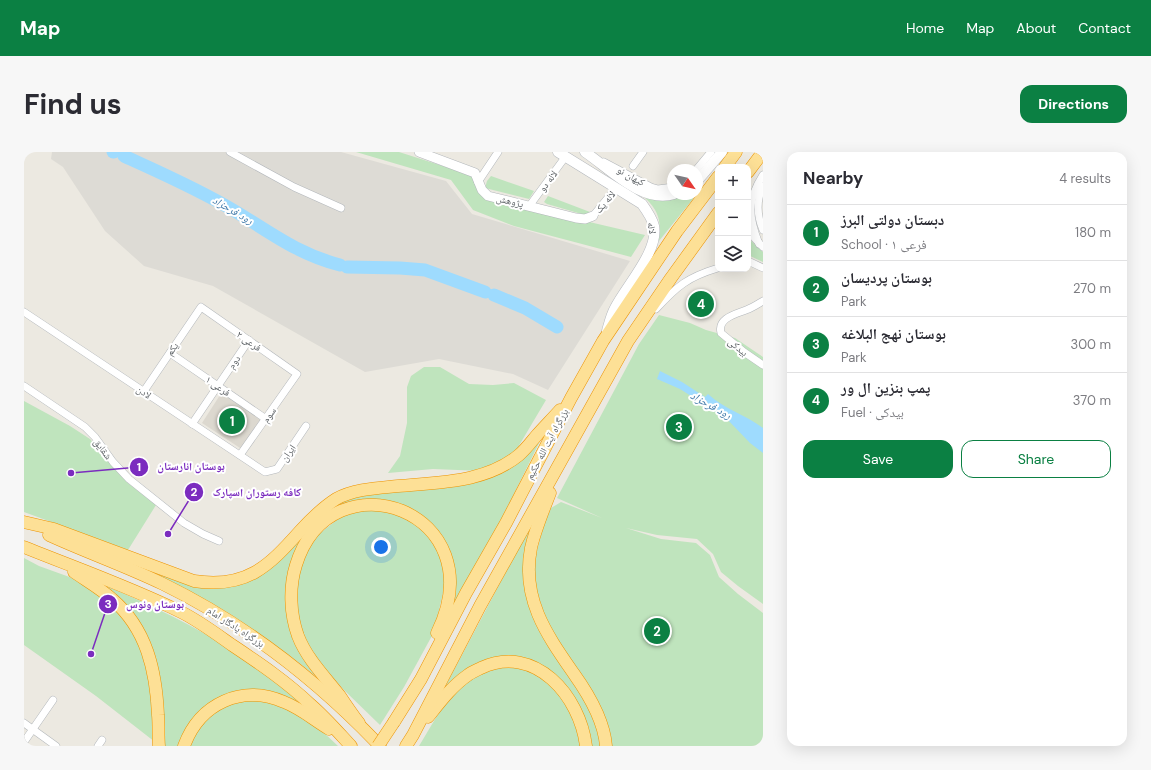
<!DOCTYPE html>
<html lang="en">
<head>
<meta charset="utf-8">
<style>
	:root { --surface:#fff; --page:#f7f7f7; --text:#2b2b33; --muted:#7c7c81; --line:#e1e1e2; --accent:#0b8043 }
	body { margin:0; font-family:"DM Sans","Noto Naskh Arabic",sans-serif; background:var(--page); color:var(--text) }
	.controls { position:absolute; right:12px; top:12px; display:grid; overflow:hidden; border-radius:8px; box-shadow:0 4px 16px #0002 }
	.controls button { width:36px; height:36px; display:grid; place-items:center; padding:0; border:0; border-bottom:1px solid var(--line); background:var(--surface); color:var(--text); font:20px sans-serif }
	.compass { position:absolute; left:643px; top:12px; width:36px; height:36px; border-radius:50%; background:var(--surface); box-shadow:0 4px 16px #0002; rotate:124deg }
	.you { position:absolute; left:357px; top:395px; width:14px; height:14px; margin:-10px; border:3px solid #fff; border-radius:50%; background:#1a73e8; box-shadow:0 0 0 6px #1a73e833 }
	.badge { display:grid; place-items:center; width:26px; height:26px; border-radius:50%; background:var(--accent); color:#fff; font-size:13px; font-weight:700 }
	.pin { position:absolute; translate:-50% -50%; border:2px solid #fff; box-shadow:0 1px 4px #0006 }
	.list { margin:0; padding:0; list-style:none }
	h2 { display:flex; justify-content:space-between; align-items:center; height:52px; margin:0; padding:0 16px; font-size:17px }
	h2 small { font-size:13px; font-weight:400; color:var(--muted) }
	.list li { display:grid; grid-template-columns:26px 1fr auto; gap:12px; align-items:center; box-sizing:border-box; height:56px; padding:0 16px; border-top:1px solid var(--line) }
	.list b { display:block; font-size:15px; white-space:nowrap }
	.list p { margin:0; font-size:13px; white-space:nowrap; color:var(--muted) }
	.list em { font-size:13px; font-style:normal; color:var(--muted) }
	.actions { display:flex; gap:8px; padding:12px 16px }
	.actions a { flex:1; padding:9px 0; border:1px solid var(--accent); border-radius:12px; text-align:center; font-size:14px; color:var(--accent) }
	.actions .main { background:var(--accent); color:#fff }
	.icon { flex:none; width:22px; height:22px; fill:none; stroke:currentColor; stroke-width:2; stroke-linecap:round; stroke-linejoin:round }
	.map { position:relative; flex:none; width:739px; height:594px; overflow:hidden; border-radius:12px }
	header { display:flex; align-items:center; gap:24px; box-sizing:border-box; height:56px; padding:0 20px; background:var(--accent); color:#fff }
	header strong { font-size:19px }
	nav { display:flex; gap:22px; margin-inline-start:auto; font-size:14px }
	.intro { display:flex; align-items:center; justify-content:space-between; box-sizing:border-box; height:96px; padding:0 24px }
	h1 { margin:0; font-size:28px }
	.button { padding:10px 18px; border-radius:12px; background:var(--accent); color:#fff; font-size:14px; font-weight:700 }
	main { display:flex; gap:24px; padding:0 24px }
	aside { flex:1; background:var(--surface); border-radius:12px; box-shadow:0 4px 16px #0002 }
	.map>svg:first-child { display:block }
	.industrial { fill:#dddbd5 }
	.education { fill:#dcd8cf }
	.green { fill:#bfe4bd }
	.water { fill:#9edbfe }
	.lines { fill:none; stroke-linecap:round; stroke-linejoin:round }
	.river { stroke:#9edbfe; stroke-width:13 }
	.minor-casing { stroke:#b3b7bb; stroke-width:8 }
	.tertiary-casing { stroke:#b3b7bb; stroke-width:10 }
	.secondary-casing { stroke:#b4b8bd; stroke-width:11 }
	.trunk-casing { stroke:#ec9301; stroke-width:13 }
	.minor { stroke:#fff; stroke-width:7 }
	.tertiary { stroke:#fff; stroke-width:9 }
	.secondary { stroke:#fff; stroke-width:10 }
	.trunk { stroke:#fde096; stroke-width:12 }
	.trunk-bridge-casing { stroke:#ec9301; stroke-width:13; stroke-linecap:butt }
	.trunk-bridge { stroke:#fde096; stroke-width:12 }
	.labels { text-anchor:middle; dominant-baseline:central; stroke-width:4; stroke-linejoin:round; paint-order:stroke }
	.street-label { font-size:10px; fill:#595e62; stroke:#fff }
	.water-label { font-size:11px; font-style:italic; fill:#3b76a7; stroke:#fff }
	.leader { fill:none; stroke:#7b2cbf; stroke-width:1.5 }
	.callout-dot { fill:#7b2cbf; stroke:#fff; stroke-width:1.5 }
	.mark-label { font-size:12px; text-anchor:middle; font-weight:bold; fill:#fff }
	.callout-label { font-size:11px; text-anchor:middle; font-weight:bold; fill:#7b2cbf; stroke:#fff; stroke-width:4; stroke-linejoin:round; paint-order:stroke }
</style>
</head>
<body>
<header>
<strong>Map</strong>
<nav><a>Home</a><a>Map</a><a>About</a><a>Contact</a></nav>
</header>
<div class="intro"><h1>Find us</h1><a class="button">Directions</a></div>
<main>
<div class="map">
<svg width="739" height="594" viewBox="0 0 739 594">
	<rect width="100%" height="100%" fill="#ece9e1"/>
	<polygon class="industrial" points="28,0 317,0 422,29 448,62 606,109 524,238 489,222 415,207 341,220 189,134 120,114 81,79 39,15 27,7"/>
	<polygon class="education" points="198,240 237,268 219,295 216,296 178,271"/>
	<g class="green">
		<polygon points="332,0 375,0 447,23 463,46 621,83 607,105 490,74 449,58 427,28"/>
		<polygon points="467,24 510,39 505,47 461,36 463,29"/>
		<path d="M 663,42 L 673,42 L 635,89 C 637,70 636,60 621,46 L 641,48 Z"/>
		<polygon points="524,44 566,60 561,63 523,52 520,50"/>
		<polygon points="724,86 739,100 739,110 724,103"/>
		<polygon points="635,163 666,171 682,178 711,186 739,205 739,452 714,434 697,420 689,402 673,387 633,383 602,376 637,387 672,391 686,403 695,425 714,442 739,461 739,594 586,594 522,471 511,432 510,410 520,372 527,356 537,350 578,366 533,346 615,192"/>
		<polygon points="400,215 416,215 445,232 469,233 490,231 522,248 490,302 458,319 409,317 364,321 376,304 383,271 383,235 387,224"/>
		<polygon points="0,249 46,274 66,287 104,331 132,353 104,398 0,360"/>
		<polygon points="519,283 479,364 425,466 429,449 430,424 428,409 418,388 349,349 284,380 275,396 263,451 306,536 274,510 209,464 184,449 96,404 151,425 216,431 300,360 326,345 447,329"/>
		<polygon points="347,355 367,359 396,374 413,394 422,428 410,480 380,535 356,573 320,538 289,504 274,472 271,446 274,418 291,385 323,360"/>
		<polygon points="512,363 502,432 567,556 578,594 565,594 553,552 490,507 420,537"/>
		<polygon points="0,406 15,414 51,427 96,458 123,506 131,590 72,544 0,493"/>
		<path d="M 61,425 C 108,445 155,465 198,492 C 231,513 262,538 291,564 L 268,548 L 205,543 L 156,594 L 139,594 L 122,484 Z"/>
		<path d="M 474,515 L 492,515 L 503,518 L 524,529 L 548,560 L 558,594 L 395,594 C 412,567 426,536 456,520 C 461,518 468,517 474,515 Z"/>
		<polygon points="222,547 254,551 296,577 314,594 165,594 170,581 195,556"/>
	</g>
	<path class="water" d="M 636,219 L 658,230 L 681,245 L 684,242 C 700,257 722,263 739,276 L 739,301 L 726,291 L 702,266 L 656,237 L 633,227 Z"/>
	<g class="lines">
		<g class="river">
			<polyline points="89,0 90,0"/>
			<path d="M 100,4 C 137,21 174,37 209,58 C 246,80 273,102 316,113"/>
			<polyline points="323,115 376,116 401,118 461,140"/>
			<polyline points="470,143 501,156 533,175"/>
		</g>
		<defs>
			<g id="minor">
				<polyline points="206,0 270,35 317,56"/>
				<polyline points="580,10 627,35 634,37 649,35"/>
				<polyline points="609,14 619,0"/>
				<polyline points="672,18 687,0"/>
				<polyline points="454,30 474,0"/>
				<path d="M 739,34 C 732,49 733,64 739,78"/>
				<polyline points="506,53 542,4"/>
				<polyline points="569,64 592,36"/>
				<polyline points="724,79 739,95"/>
				<path d="M 735,92 C 724,64 723,48 739,23"/>
				<polyline points="724,109 739,116"/>
				<path d="M 739,149 C 734,152 728,156 722,158 C 712,162 693,166 697,181 L 720,200 L 739,213"/>
				<path d="M 632,157 C 653,134 664,125 694,116"/>
				<polyline points="0,160 241,320 253,317 282,274"/>
				<polyline points="146,201 242,267"/>
				<polyline points="0,234 61,275 71,285 89,310 105,327 160,371 179,382 195,389"/>
				<polyline points="120,239 177,155 273,222 216,303"/>
				<polyline points="168,272 225,188"/>
				<polyline points="0,571 32,594"/>
				<polyline points="0,590 29,548"/>
				<polyline points="74,594 78,588"/>
			</g>
			<polyline id="tertiary" points="395,0 451,21 458,38 464,44 552,66 561,67 569,64"/>
			<g id="secondary">
				<path d="M 534,0 L 618,52 C 623,59 628,66 630,74 C 635,99 602,134 591,156 C 587,163 585,172 583,179"/>
				<path d="M 561,0 C 585,16 618,52 650,42"/>
				<polyline points="673,29 698,0"/>
			</g>
			<g id="trunk">
				<polyline points="701,15 712,0"/>
				<polyline points="724,20 739,0"/>
				<path d="M 526,341 C 519,359 511,378 507,396 C 497,447 523,483 550,522 C 565,543 580,568 582,594"/>
				<path d="M 0,370 L 30,377 L 170,429 C 222,437 244,415 276,379 C 287,367 298,356 312,347 C 330,337 354,336 374,334 C 415,330 461,331 495,303 C 502,297 507,290 513,283 C 520,275 528,267 536,258"/>
				<path d="M 25,383 C 62,400 102,414 139,432 C 221,472 294,529 356,594"/>
				<path d="M 0,395 C 52,416 106,435 157,460 C 175,469 191,481 208,493 C 235,511 263,530 287,553 C 301,565 314,580 327,594"/>
				<path d="M 50,420 C 63,429 77,437 88,447 C 123,477 132,519 134,563 C 135,573 134,584 135,594"/>
				<path d="M 404,565 C 416,550 428,534 444,523 C 448,520 453,518 457,516 C 511,491 556,544 562,594"/>
				<polyline points="370,570 397,527 442,441 482,371 547,246 579,189 653,79 694,25"/>
				<path d="M 335,571 C 328,562 322,553 316,544 C 301,525 283,507 274,484 C 266,462 265,435 272,413 C 307,300 473,359 413,481"/>
				<path d="M 160,594 C 176,551 218,532 260,550 C 276,556 290,568 305,577"/>
				<polyline points="382,594 389,583 456,454 604,189 647,126 694,61"/>
			</g>
		</defs>
		<use href="#minor" class="minor-casing"/>
		<use href="#tertiary" class="tertiary-casing"/>
		<use href="#secondary" class="secondary-casing"/>
		<use href="#trunk" class="trunk-casing"/>
		<use href="#minor" class="minor"/>
		<use href="#tertiary" class="tertiary"/>
		<use href="#secondary" class="secondary"/>
		<use href="#trunk" class="trunk"/>
		<defs>
			<polyline id="trunk-bridge" points="354,594 370,570"/>
		</defs>
		<use href="#trunk-bridge" class="trunk-bridge-casing"/>
		<use href="#trunk-bridge" class="trunk-bridge"/>
	</g>
	<g class="labels">
		<g class="street-label">
			<text transform="translate(607 24) rotate(29)">کیهان نو</text>
			<text transform="translate(524 29) rotate(-53)">لاله دو</text>
			<text transform="translate(486 49) rotate(13)">پژوهش</text>
			<text transform="translate(581 50) rotate(-50)">لاله یک</text>
			<text transform="translate(628 76) rotate(82)">لاله</text>
			<text transform="translate(225 189) rotate(35)">فرعی ۲</text>
			<text transform="translate(714 195) rotate(39)">بیدکی</text>
			<text transform="translate(148 197) rotate(-56)">یکم</text>
			<text transform="translate(210 210) rotate(-56)">دوم</text>
			<text transform="translate(194 234) rotate(35)">فرعی ۱</text>
			<text transform="translate(120 240) rotate(34)">لادن</text>
			<text transform="translate(245 263) rotate(-55)">سوم</text>
			<text transform="translate(523 292) rotate(-62)">بزرگراه آیت الله حکیم</text>
			<text transform="translate(79 297) rotate(53)">شقایق</text>
			<text transform="translate(264 301) rotate(-56)">ایران</text>
			<text transform="translate(212 475) rotate(33)">بزرگراه یادگار امام</text>
		</g>
		<g class="water-label">
			<text transform="translate(209 58) rotate(30)">رود فرحزاد</text>
			<text transform="translate(687 253) rotate(29)">رود فرحزاد</text>
		</g>
	</g>
	<path class="leader" d="M47 321L115 315M144 382L170 340M67 502L84 452"/>
	<g class="callout-dot">
		<circle cx="47" cy="321" r="4"/>
		<circle cx="144" cy="382" r="4"/>
		<circle cx="67" cy="502" r="4"/>
		<circle cx="115" cy="315" r="10"/>
		<circle cx="170" cy="340" r="10"/>
		<circle cx="84" cy="452" r="10"/>
	</g>
	<g class="mark-label">
		<text x="115" y="319">1</text>
		<text x="170" y="344">2</text>
		<text x="84" y="456">3</text>
	</g>
	<g class="callout-label">
		<text x="167" y="318">بوستان انارستان</text>
		<text x="233" y="344">کافه رستوران اسپارک</text>
		<text x="131" y="456">بوستان ونوس</text>
	</g>
</svg>
<div class="controls">
<button>+</button>
<button>−</button>
<button><svg class="icon" aria-label="layers" viewBox="0 0 24 24"><path d="M12 4l9 5-9 5-9-5zM3 14l9 5 9-5"/></svg></button>
</div>
<svg class="compass" viewBox="-18 -18 36 36"><path d="M0-13l5 13h-10z" fill="#e53935"/><path d="M0 13l5-13h-10z" fill="#7c7c81"/></svg>
<div class="you"></div>
<div class="pin badge" style="left:208px;top:269px">1</div>
<div class="pin badge" style="left:633px;top:479px">2</div>
<div class="pin badge" style="left:655px;top:275px">3</div>
<div class="pin badge" style="left:677px;top:152px">4</div>
</div>
<aside>
<h2>Nearby<small>4 results</small></h2>
<ul class="list">
<li><span class="badge">1</span><div><b>دبستان دولتی البرز</b><p>School · فرعی ۱</p></div><em>180 m</em></li>
<li><span class="badge">2</span><div><b>بوستان پردیسان</b><p>Park</p></div><em>270 m</em></li>
<li><span class="badge">3</span><div><b>بوستان نهج البلاغه</b><p>Park</p></div><em>300 m</em></li>
<li><span class="badge">4</span><div><b>پمپ بنزین ال ور</b><p>Fuel · بیدکی</p></div><em>370 m</em></li>
</ul>
<div class="actions"><a class="main">Save</a><a>Share</a></div>
</aside>
</main>
</body>
</html>
